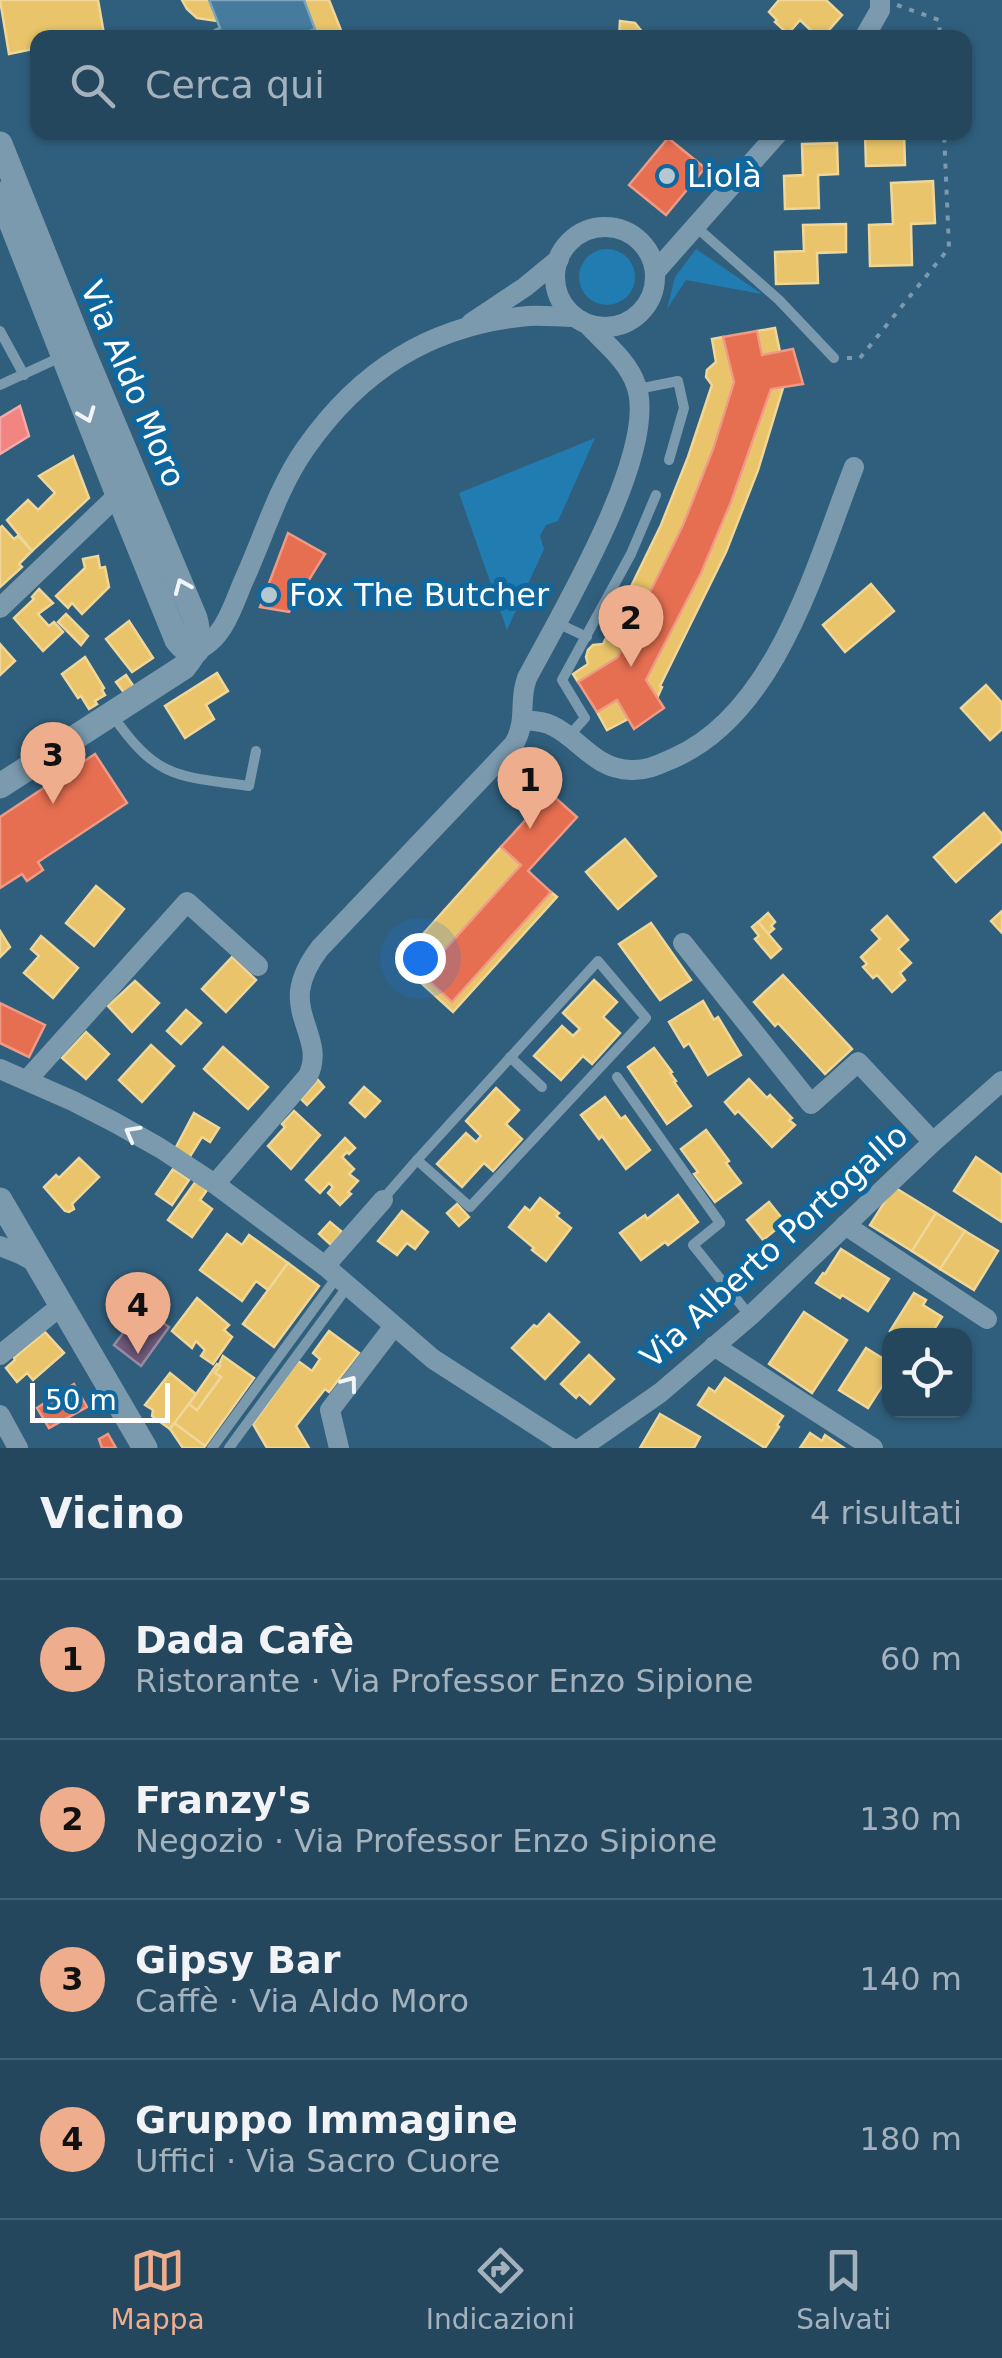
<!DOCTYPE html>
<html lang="it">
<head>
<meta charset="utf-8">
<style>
	:root { --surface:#24475e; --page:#2c4e64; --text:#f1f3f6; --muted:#a3b2bc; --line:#415f73; --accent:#eead8d }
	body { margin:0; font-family:"DejaVu Sans",sans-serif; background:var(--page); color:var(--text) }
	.controls { position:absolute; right:30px; bottom:30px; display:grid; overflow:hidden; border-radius:20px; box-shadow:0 2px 8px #0004 }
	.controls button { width:90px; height:90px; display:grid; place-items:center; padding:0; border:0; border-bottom:2px solid var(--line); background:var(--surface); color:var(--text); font:50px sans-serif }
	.scale { position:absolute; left:30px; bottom:25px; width:140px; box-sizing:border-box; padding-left:10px; border:5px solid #fff; border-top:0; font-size:28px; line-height:35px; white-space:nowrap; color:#fff; -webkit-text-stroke:8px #10679d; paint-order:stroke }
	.you { position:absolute; left:420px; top:958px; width:35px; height:35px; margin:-25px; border:8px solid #fff; border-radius:50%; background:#1a73e8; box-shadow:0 0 0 15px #1a73e833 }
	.badge { display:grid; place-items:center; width:65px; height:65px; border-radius:50%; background:var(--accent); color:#111; font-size:32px; font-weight:700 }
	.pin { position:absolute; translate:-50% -82px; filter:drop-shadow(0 2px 5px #0008) }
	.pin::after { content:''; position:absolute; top:52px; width:35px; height:30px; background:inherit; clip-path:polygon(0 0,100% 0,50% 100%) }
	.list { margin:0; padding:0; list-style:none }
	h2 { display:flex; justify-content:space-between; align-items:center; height:130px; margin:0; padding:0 40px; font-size:42px }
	h2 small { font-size:32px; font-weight:400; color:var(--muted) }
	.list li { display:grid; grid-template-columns:65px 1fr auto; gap:30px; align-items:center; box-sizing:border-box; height:160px; padding:0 40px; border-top:2px solid var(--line) }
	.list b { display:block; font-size:38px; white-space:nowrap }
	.list p { margin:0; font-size:32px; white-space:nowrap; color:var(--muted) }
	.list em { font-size:32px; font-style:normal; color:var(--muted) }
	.icon { flex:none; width:55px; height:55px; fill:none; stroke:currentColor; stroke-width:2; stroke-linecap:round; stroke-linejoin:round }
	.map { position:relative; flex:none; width:1002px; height:1448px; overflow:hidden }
	.search { position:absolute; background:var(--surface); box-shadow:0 2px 8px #0004; left:30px; right:30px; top:30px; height:110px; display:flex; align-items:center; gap:25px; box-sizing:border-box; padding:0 35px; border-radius:20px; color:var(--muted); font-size:38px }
	.sheet { height:770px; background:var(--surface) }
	nav { display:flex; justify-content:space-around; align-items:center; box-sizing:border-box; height:140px; border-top:2px solid var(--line); background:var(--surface); font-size:28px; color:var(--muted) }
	nav a { display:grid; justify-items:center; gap:5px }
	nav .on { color:var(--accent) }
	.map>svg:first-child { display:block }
	.garden { fill:#217cb2 }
	.homes { fill:#e9c46a; stroke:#f0d697; stroke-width:2.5 }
	.shops { fill:#e76f51; stroke:#ee9a85; stroke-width:2.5 }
	.offices { fill:#6d597a; stroke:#998ba2; stroke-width:2.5 }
	.health { fill:#f28482; stroke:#f6a9a8; stroke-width:2.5 }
	.public { fill:#457b9d; stroke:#7da3ba; stroke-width:2.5 }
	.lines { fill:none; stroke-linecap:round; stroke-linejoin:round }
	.path { stroke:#7b9aae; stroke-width:4; stroke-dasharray:5 8; stroke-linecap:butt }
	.service { stroke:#7b9aae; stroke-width:10 }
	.minor { stroke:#7b9aae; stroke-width:20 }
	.tertiary { stroke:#7b9aae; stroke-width:25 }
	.oneway { stroke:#f2f5f7 }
	.poi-dot { fill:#b7c7d2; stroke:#10679d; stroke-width:4 }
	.labels { text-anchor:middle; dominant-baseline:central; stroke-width:10; stroke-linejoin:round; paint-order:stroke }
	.poi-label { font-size:32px; fill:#fff; stroke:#10679d; text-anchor:start }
	.street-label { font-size:32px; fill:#fff; stroke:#10679d }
</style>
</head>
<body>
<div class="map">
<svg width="1002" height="1448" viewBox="0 0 1002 1448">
	<rect width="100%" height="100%" fill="#305f7d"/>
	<g class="garden">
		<circle cx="607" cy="277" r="28"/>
		<polygon points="696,249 762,294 686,280 667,309 675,277"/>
		<polygon points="595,438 558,521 546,525 540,536 544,549 507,630 459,493"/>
	</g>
	<g class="homes">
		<polygon points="0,0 98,0 104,34 89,38 38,38 38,48 9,54"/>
		<polygon points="182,0 209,0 217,21 197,18 187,9"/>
		<polygon points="304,0 329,0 344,38 312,38 310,31 315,29"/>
		<polygon points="779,0 826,0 842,15 822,38 819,38 800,20 788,34 775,22 777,20 769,12"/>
		<polygon points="620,21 635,23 647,38 619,38"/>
		<polygon points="865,132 904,132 905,165 866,166"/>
		<polygon points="837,143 838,174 818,175 819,208 785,209 784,176 803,175 802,144"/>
		<polygon points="933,181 935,223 911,224 912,265 870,266 869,225 893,224 891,183"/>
		<polygon points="846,224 846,252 817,253 818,283 776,284 775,252 804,251 803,225"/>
		<polygon points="775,328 780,352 762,355 757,331"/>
		<polygon points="723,337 734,382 713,449 683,525 618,657 578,682 573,674 588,664 586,657 588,650 593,645 603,644 661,525 688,457 712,385 706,377 707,370 716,362 712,339"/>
		<polygon points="783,388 758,470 726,552 660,686 662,687 657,698 646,680 701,573 731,502 771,389"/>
		<polygon points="73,456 89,498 32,551 7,520 28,500 38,510 55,493 39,476"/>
		<polygon points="2,526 14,539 18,536 32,551 19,564 22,567 0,587 0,528"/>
		<polygon points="98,556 100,568 105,567 109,587 82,614 72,603 68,608 56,596 85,568 83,559"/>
		<polygon points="871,584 894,611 845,652 823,625"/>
		<polygon points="39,589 53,603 38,614 49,626 54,622 63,632 43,651 14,618 34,599 32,597"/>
		<polygon points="66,614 88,636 81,645 58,622"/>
		<polygon points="129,621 153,658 132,672 106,639"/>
		<polygon points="0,644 15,661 0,675"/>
		<polygon points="85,657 104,688 102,690 105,695 95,701 97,704 89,709 81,696 78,698 62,674"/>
		<polygon points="217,673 228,691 206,705 214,719 185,738 165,706"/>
		<polygon points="126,675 134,687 125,694 116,682"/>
		<polygon points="986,685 1002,703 1002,729 990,740 961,708"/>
		<polygon points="617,700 628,719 607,730 597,712"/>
		<polygon points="984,813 1002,834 1002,841 956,882 934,857"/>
		<polygon points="625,839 656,876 618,909 586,872"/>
		<polygon points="501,847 521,865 422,975 452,1002 551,892 557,897 453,1012 398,962"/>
		<polygon points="96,886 124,909 94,946 66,923"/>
		<polygon points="1002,911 1002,933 991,921"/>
		<polygon points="768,913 775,922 771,926 774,929 768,934 758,922"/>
		<polygon points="887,916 908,940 898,949 911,963 900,973 905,980 892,992 877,975 873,978 863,967 867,964 861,957 880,939 872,930"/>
		<polygon points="758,922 781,949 771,958 755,939 759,936 752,927"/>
		<polygon points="651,923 691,980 660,1000 619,944"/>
		<polygon points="0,931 10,947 0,957"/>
		<polygon points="41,936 78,968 53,998 24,973 39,956 31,949"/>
		<polygon points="232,957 256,980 226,1012 202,989"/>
		<polygon points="783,975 852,1049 825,1074 778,1023 775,1026 754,1002"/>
		<polygon points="594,980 617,1002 603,1017 620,1033 592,1064 583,1056 561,1080 534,1056 562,1026 573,1036 580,1029 563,1013"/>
		<polygon points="135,981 159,1003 132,1032 108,1006"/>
		<polygon points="703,1001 714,1020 718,1017 741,1055 708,1075 689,1043 684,1047 669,1022"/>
		<polygon points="186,1010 201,1023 181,1044 167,1031"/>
		<polygon points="86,1032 109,1054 86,1079 62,1058"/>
		<polygon points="151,1045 174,1066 142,1102 119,1080"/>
		<polygon points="223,1047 268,1087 248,1109 204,1069"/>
		<polygon points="654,1048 672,1072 670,1073 676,1081 674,1082 691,1106 667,1124 628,1067"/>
		<polygon points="749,1079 767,1098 770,1095 792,1118 789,1120 795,1125 772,1147 738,1111 735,1114 725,1102"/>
		<polygon points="318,1080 324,1087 307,1105 301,1099"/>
		<polygon points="364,1087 380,1101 365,1117 350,1103"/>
		<polygon points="496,1088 519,1110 506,1124 522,1139 493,1171 484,1163 462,1187 437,1164 466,1133 476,1142 481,1136 466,1121"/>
		<polygon points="605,1097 621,1119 625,1116 650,1150 626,1169 602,1136 599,1139 581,1115"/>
		<polygon points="294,1111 320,1135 291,1169 268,1146 285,1127 282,1124"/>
		<polygon points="194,1113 219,1128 210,1142 202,1137 189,1158 175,1149"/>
		<polygon points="706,1130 729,1161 726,1163 741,1183 715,1202 694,1174 698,1172 681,1149"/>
		<polygon points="345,1138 355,1148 349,1154 347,1152 342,1157 354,1169 349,1174 358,1181 348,1192 351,1194 340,1205 328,1193 333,1187 329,1183 320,1193 306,1180"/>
		<polygon points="976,1157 1002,1175 1002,1222 954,1191"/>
		<polygon points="79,1158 99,1177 72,1204 74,1209 69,1212 65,1211 44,1187 56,1175 59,1178"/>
		<polygon points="173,1169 189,1180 172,1205 156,1194"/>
		<polygon points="196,1181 207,1190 200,1200 212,1209 192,1237 168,1220"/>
		<polygon points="894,1187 936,1213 912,1251 870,1225"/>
		<polygon points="678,1195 698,1222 668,1245 665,1242 641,1260 620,1233 645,1215 647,1219"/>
		<polygon points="540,1198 559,1213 556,1216 571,1228 546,1261 532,1250 534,1248 509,1227 525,1207 530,1211"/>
		<polygon points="769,1202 785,1222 763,1240 747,1220"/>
		<polygon points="457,1204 469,1217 459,1226 447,1213"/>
		<polygon points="402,1211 428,1232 415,1249 407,1243 397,1255 378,1241"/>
		<polygon points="936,1213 965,1231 940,1269 912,1251"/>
		<polygon points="330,1222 342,1232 331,1245 319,1234"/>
		<polygon points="965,1231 998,1251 974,1290 940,1269"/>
		<polygon points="227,1234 242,1245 249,1235 288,1263 268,1290 256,1281 242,1301 200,1270"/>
		<polygon points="841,1249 889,1279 868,1311 842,1295 840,1298 816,1283 823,1273 825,1274"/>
		<polygon points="288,1263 319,1286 274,1347 243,1324"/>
		<polygon points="914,1293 926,1300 923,1305 942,1317 930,1336 898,1336 890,1331"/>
		<polygon points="197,1298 229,1325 224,1330 232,1337 213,1364 201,1356 205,1350 196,1341 192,1348 172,1331"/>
		<polygon points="804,1312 847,1340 812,1393 769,1364"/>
		<polygon points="549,1314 579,1342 545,1379 512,1348 534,1325 537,1327"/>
		<polygon points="329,1331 359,1353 329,1392 325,1389 296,1426 309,1448 267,1448 253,1424 298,1361 312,1371 320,1359 313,1353"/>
		<polygon points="45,1332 64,1353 33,1380 27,1373 17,1382 6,1368 15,1360 14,1358"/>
		<polygon points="866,1348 890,1363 890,1374 868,1408 839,1390"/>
		<polygon points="589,1355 614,1379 590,1404 579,1394 576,1398 561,1384"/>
		<polygon points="223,1356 254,1378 205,1446 174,1423 189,1404 197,1410 221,1377 215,1373"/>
		<polygon points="217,1364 220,1366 215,1373 221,1377 197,1410 189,1404"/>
		<polygon points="170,1373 196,1394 170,1429 152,1416 153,1410 145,1405"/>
		<polygon points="725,1378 783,1416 777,1425 779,1427 765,1448 698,1405 709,1388 715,1392"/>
		<polygon points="660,1414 700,1437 694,1448 640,1448"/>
		<polygon points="174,1423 205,1446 203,1448 183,1448 170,1429"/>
		<polygon points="810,1433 822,1441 825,1435 844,1448 800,1448"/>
	</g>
	<g class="shops">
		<polygon points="668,138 705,168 666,215 629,185"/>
		<polygon points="757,331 762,355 793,349 803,384 771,389 731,502 701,573 646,680 664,708 634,729 617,700 597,712 578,682 618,657 683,525 713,449 734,382 723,337"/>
		<polygon points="288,533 325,554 289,612 260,607"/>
		<polygon points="95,754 127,803 38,862 43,870 27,881 22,874 0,888 0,817"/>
		<polygon points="550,793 577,817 528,871 551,892 452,1002 422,975 521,865 501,847"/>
		<polygon points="0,1003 45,1025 29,1057 0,1043"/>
		<polygon points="74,1384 87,1407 49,1428 37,1408"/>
		<polygon points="108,1434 116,1448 102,1448 99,1439"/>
	</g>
	<polygon class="offices" points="142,1308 169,1327 141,1366 114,1345"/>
	<polygon class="health" points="20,406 29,436 0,454 0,418"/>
	<polygon class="public" points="209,0 304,0 315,29 310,31 312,38 218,38 215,30 220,28"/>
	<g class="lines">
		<g class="path">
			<polyline points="897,5 939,20 940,38"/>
			<polyline points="847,358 860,358 949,248 944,132"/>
		</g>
		<g class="service">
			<polyline points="695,226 779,300 834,358"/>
			<polyline points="0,331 24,375"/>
			<polyline points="0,385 63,356"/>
			<polyline points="638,389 678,381 684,408 669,460"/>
			<polyline points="557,623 587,637"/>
			<path d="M 113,716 C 157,779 177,776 249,786 L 256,751"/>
			<polyline points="569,736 585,718 562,680 631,554 656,495"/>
			<polygon points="598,961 646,1018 470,1207 417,1160"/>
			<polyline points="510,1057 542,1087"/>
			<polyline points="617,1077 720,1223 693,1245 750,1316"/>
			<polyline points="383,1199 417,1160"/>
			<polyline points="212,1448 337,1277"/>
			<polyline points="229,1448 348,1286"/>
		</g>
		<g class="minor">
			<polyline points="864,38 880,10 880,0"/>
			<circle cx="605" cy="277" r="50"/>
			<polyline points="655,272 779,132"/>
			<polyline points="471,323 525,287 559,259"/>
			<polyline points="0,608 118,495"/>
			<path d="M 197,650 C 223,640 233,606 243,582 C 263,539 277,489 305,449 C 360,370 431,325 528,316 C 543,315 559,317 574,317"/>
			<path d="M 523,720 C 534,721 543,721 553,726 C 581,740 595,769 631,770 C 647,771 660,764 674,758 C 777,713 816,564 854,467"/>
			<polyline points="683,943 811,1104 858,1062 933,1142"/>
			<polyline points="0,1069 73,1101 114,1122 160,1148 215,1184 325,1266 433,1359 571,1448"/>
			<polyline points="27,1080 187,902 258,966"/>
			<path d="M 215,1184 L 308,1076 C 323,1045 297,1023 300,991 C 302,975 310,961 320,948 L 514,744 C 528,719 518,702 527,678 C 559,617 660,450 636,385 C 628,361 605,343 588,325"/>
			<polyline points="845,1225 987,1319"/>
			<polyline points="0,1246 20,1254 37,1263"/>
			<polyline points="325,1266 383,1200"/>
			<polyline points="714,1346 873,1448"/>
			<polyline points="0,1355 62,1305"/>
			<polyline points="0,1415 18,1448"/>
			<polyline points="339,1448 330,1410 394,1326"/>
			<polyline points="581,1448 660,1393 750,1316 933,1142 1002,1081"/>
		</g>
		<g class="tertiary">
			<path d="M 0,144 L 82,349 L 195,618 C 201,642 199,648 184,667 L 0,786"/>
			<path d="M 0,194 L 118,495 L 177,640 C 183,648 187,651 197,650"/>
			<polyline points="0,1200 145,1448"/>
		</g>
	</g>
	<defs><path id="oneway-chevron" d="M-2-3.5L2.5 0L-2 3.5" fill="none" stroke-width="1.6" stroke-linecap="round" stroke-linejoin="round" transform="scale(2.5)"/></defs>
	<g class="oneway">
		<use href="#oneway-chevron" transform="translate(87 415) rotate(69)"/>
		<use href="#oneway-chevron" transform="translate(182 586) rotate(-113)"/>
		<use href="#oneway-chevron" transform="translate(132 1133) rotate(-151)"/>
		<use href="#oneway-chevron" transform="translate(350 1383) rotate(-53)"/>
	</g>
	<g class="poi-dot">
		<circle cx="667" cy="176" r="10"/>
		<circle cx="269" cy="595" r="10"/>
	</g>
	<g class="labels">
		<g class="poi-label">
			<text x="687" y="176">Liolà</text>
			<text x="289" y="595">Fox The Butcher</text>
		</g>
		<g class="street-label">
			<text transform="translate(133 384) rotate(67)">Via Aldo Moro</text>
			<text transform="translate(774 1246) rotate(-42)">Via Alberto Portogallo</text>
		</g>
	</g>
</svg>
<div class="controls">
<button><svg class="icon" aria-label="locate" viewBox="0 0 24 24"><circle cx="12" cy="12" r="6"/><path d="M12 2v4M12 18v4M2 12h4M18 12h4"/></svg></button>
</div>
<div class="scale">50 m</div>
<div class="you"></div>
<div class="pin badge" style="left:530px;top:829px">1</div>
<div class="pin badge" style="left:631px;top:667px">2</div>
<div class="pin badge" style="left:53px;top:804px">3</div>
<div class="pin badge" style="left:138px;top:1354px">4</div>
<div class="search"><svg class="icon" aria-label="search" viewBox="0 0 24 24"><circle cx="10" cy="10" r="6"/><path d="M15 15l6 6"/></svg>Cerca qui</div>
</div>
<section class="sheet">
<h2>Vicino<small>4 risultati</small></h2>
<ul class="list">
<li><span class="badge">1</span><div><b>Dada Cafè</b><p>Ristorante · Via Professor Enzo Sipione</p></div><em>60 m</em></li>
<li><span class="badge">2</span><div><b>Franzy's</b><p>Negozio · Via Professor Enzo Sipione</p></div><em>130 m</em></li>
<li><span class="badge">3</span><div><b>Gipsy Bar</b><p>Caffè · Via Aldo Moro</p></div><em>140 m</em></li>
<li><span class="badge">4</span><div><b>Gruppo Immagine</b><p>Uffici · Via Sacro Cuore</p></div><em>180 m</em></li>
</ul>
</section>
<nav>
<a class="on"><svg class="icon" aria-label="map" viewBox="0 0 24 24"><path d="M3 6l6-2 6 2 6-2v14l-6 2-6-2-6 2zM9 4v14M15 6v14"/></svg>Mappa</a>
<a><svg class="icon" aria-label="directions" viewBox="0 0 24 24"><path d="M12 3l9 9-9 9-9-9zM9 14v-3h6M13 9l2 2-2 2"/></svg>Indicazioni</a>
<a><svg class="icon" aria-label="saved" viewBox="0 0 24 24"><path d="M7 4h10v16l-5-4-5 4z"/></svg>Salvati</a>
</nav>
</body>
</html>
